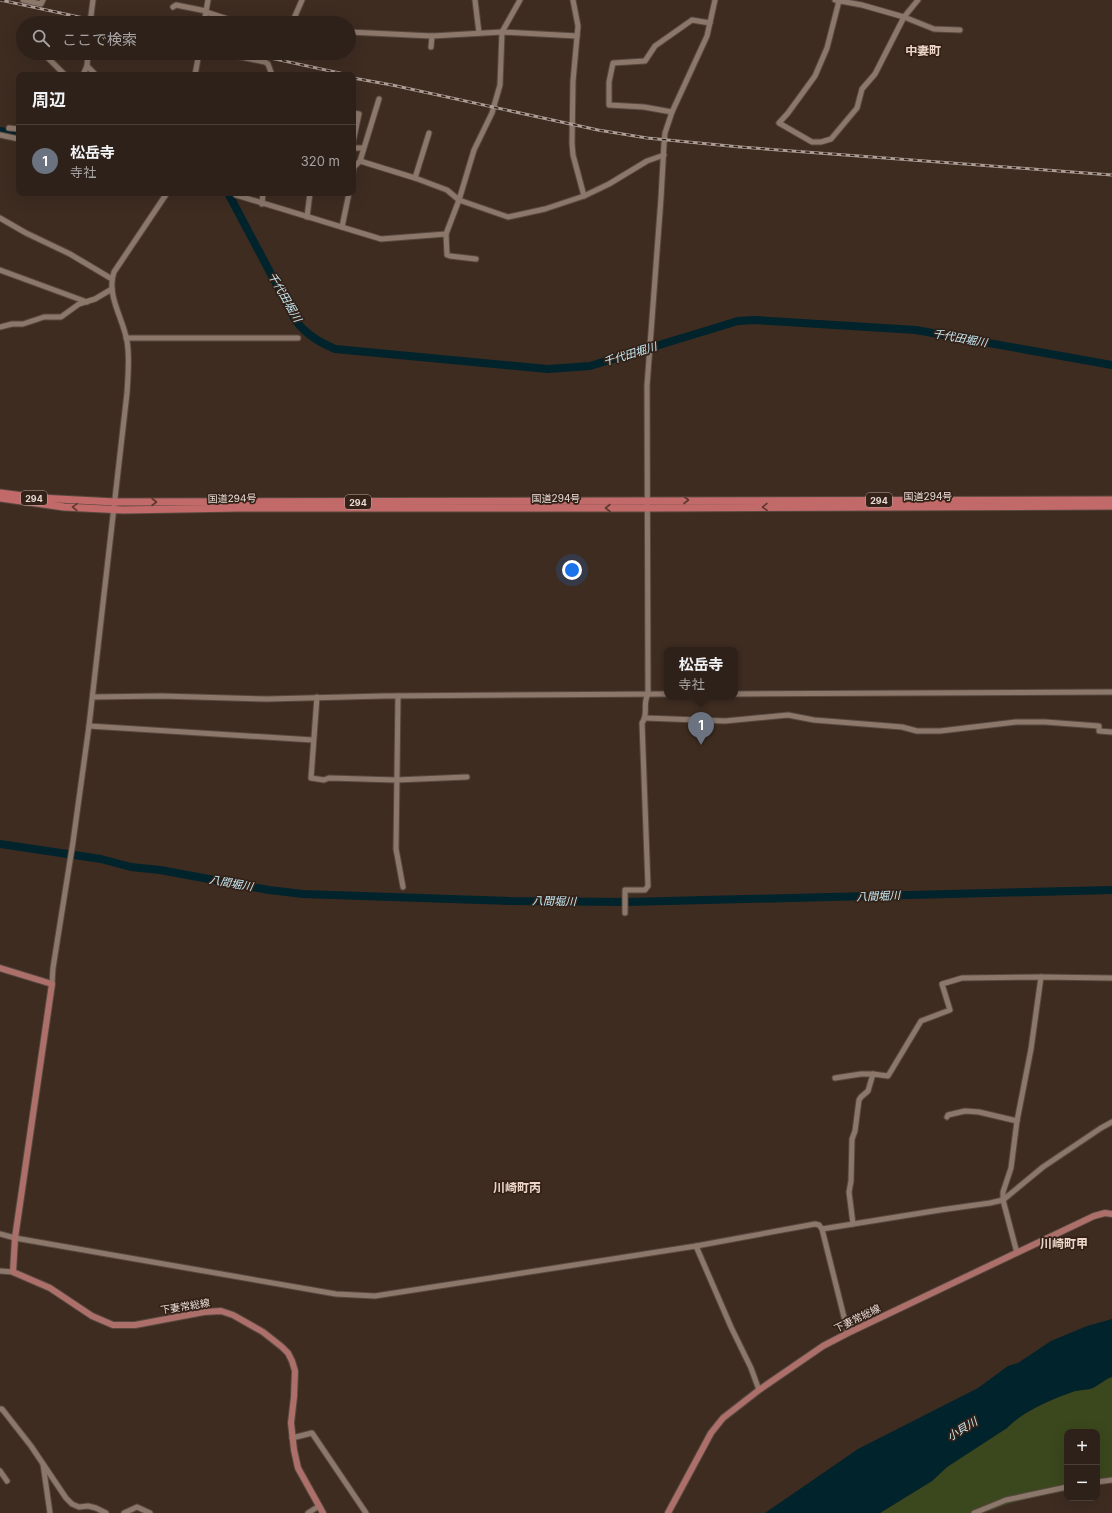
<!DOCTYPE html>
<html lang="ja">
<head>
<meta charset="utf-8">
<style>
	:root { --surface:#2e2119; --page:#3a2e26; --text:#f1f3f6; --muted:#a7a3a2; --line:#493e38; --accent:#b6c148 }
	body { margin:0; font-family:Inter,"Noto Sans JP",sans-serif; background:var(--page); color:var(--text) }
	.controls { position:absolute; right:12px; bottom:12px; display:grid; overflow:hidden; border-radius:8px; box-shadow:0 4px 16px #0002 }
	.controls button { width:36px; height:36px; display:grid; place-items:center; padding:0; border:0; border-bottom:1px solid var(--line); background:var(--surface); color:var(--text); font:20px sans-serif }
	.you { position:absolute; left:572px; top:570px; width:14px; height:14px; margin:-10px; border:3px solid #fff; border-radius:50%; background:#1a73e8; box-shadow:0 0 0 6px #1a73e833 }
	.badge { display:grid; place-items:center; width:26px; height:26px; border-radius:50%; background:var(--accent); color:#fff; font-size:13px; font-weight:700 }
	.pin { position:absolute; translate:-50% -33px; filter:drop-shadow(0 1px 2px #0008) }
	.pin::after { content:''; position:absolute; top:21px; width:14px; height:12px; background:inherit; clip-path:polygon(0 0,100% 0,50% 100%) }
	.popup { position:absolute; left:664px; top:647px; width:74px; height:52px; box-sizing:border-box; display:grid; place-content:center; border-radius:8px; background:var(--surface); filter:drop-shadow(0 1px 3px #0005); font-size:13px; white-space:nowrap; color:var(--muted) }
	.popup b { font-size:15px; color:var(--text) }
	.popup::after { content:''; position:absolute; left:50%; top:100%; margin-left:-8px; border:8px solid transparent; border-top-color:var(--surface) }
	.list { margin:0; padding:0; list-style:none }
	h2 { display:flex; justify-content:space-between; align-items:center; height:52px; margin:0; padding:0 16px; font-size:17px }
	h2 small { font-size:13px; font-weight:400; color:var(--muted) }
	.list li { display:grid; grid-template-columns:26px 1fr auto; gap:12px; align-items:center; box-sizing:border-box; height:72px; padding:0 16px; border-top:1px solid var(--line) }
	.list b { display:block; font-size:15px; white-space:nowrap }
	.list p { margin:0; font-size:13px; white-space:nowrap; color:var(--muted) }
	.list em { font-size:13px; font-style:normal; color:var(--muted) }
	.icon { flex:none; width:22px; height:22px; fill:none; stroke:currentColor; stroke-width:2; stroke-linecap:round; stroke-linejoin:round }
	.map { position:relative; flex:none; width:1112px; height:1513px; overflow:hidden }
	.search { position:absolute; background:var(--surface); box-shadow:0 4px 16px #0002; left:16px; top:16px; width:340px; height:44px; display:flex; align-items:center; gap:10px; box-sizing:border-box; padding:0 14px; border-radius:22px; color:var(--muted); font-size:15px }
	.panel { position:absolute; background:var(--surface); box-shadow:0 4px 16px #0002; left:16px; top:72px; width:340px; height:124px; border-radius:8px }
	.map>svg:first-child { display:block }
	.green { fill:#3b481d }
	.water { fill:#00232c }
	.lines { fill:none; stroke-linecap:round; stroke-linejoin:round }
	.river { stroke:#00232c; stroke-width:8 }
	.minor-casing { stroke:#57483f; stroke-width:7 }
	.major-casing { stroke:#57483f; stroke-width:8 }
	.highway-casing { stroke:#57483f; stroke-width:9 }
	.minor { stroke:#8c776b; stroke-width:5 }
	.major { stroke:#ac6f6a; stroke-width:6 }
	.highway { stroke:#c16a69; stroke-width:7 }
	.rail-casing { stroke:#ab9d95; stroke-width:3 }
	.rail { stroke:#342218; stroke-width:1.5; stroke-dasharray:4.5; stroke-linecap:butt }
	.oneway { stroke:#5e3830 }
	.labels { text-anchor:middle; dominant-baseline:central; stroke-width:3.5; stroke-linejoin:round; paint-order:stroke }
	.shield { fill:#342218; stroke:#b2a49c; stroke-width:1 }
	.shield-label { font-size:9px; font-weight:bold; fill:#e8dcd5 }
	.street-label { font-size:10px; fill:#e8dcd5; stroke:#342218 }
	.water-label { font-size:11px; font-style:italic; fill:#c6ebf6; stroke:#342218 }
	.quarter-label { font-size:12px; font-weight:bold; fill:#edd5c8; stroke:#342218 }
</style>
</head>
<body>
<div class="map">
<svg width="1112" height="1513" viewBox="0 0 1112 1513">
	<rect width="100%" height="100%" fill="#3e2c21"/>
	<g class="green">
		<path d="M 1112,1377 L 1112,1478 L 1097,1481 L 1097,1432 L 1067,1432 L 1067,1485 L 982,1508 L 971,1513 L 880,1513 L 932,1481 L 947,1467 L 1007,1428 C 1023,1411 1052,1399 1075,1391 C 1080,1390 1085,1390 1090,1389 C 1098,1387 1104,1379 1112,1377 Z"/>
		<path d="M 1067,1488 L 1067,1491 C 1047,1494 1028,1499 1008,1504 C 998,1507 989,1513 978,1513 L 1006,1502 Z"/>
	</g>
	<path class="water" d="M 1112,1319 L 1112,1377 C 1104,1379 1098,1387 1090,1389 C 1085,1390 1080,1390 1075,1391 C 1052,1399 1023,1411 1007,1428 L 947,1467 L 932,1481 L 880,1513 L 765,1513 L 858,1449 L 978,1388 L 1008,1366 L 1018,1363 L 1051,1341 L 1087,1326 Z"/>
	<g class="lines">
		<g class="river">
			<polyline points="0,131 19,134"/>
			<path d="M 228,193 L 296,321 C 307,335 319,342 335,349 L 548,369 L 590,366 L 738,321 L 754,320 L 916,330 L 1112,365"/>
			<polyline points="0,844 101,859 131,867 160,870 269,890 303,894 511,901 627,902 1112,890"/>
		</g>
		<defs>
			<g id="minor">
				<polyline points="23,0 41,4 43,0"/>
				<polyline points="475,0 479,33"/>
				<polyline points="573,0 578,26 573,81 572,143 573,155 584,196"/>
				<polyline points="835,0 862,5 904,17 934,29 960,30"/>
				<polyline points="839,1 827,48 815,76 788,113 779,123 812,142 821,142 831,139 857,108 862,89 875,74 904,17 918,0"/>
				<polyline points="173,7 176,5 206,11"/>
				<polyline points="206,12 240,23"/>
				<polyline points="90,23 93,0"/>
				<polyline points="204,23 208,0"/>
				<polyline points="292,23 302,0"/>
				<polyline points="349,32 432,36 502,32 577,36"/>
				<polyline points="431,47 432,36"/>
				<polyline points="43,53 65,75"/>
				<polyline points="221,53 265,62 268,64 272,75"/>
				<polyline points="287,54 287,53"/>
				<polyline points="87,66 96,75"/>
				<polyline points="83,75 87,66 88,53"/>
				<polyline points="195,75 199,53"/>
				<polyline points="672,112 644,107 609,105 609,82 613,63 645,61 655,46 692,20 710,23"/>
				<polyline points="353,113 359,114 353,142"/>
				<polyline points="9,128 19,129"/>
				<polyline points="0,135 19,139"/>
				<polyline points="353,148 363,148"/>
				<polyline points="360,161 415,178 447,190 459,200 508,217 545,209 584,196 609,184 647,161 664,155"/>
				<polyline points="353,172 354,167 360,161 379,99"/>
				<polyline points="415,178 429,133"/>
				<polyline points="236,195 381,239 446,234"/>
				<polyline points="262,204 263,193"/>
				<polyline points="307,217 310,193"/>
				<polyline points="0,218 26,233 70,254 112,279"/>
				<polyline points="342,227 349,193"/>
				<polyline points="476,259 450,256 447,255 446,234 459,200 474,150 492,113 500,85 502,32 520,0"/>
				<polyline points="0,270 87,302"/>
				<polyline points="0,327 12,324 23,324 44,317 61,317 79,304 95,299 112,289"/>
				<polyline points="126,338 298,338"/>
				<polyline points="735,694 1112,692"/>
				<polyline points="398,696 396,849 403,887"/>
				<polyline points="93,697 161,696 267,699 384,696 667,694"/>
				<polyline points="317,697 311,778 324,780 329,778 396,780 467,777"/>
				<polyline points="645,718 725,721 788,715 814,720 902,727 917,731 940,731 1016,722 1045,722 1099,726 1099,731 1112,732"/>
				<polyline points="89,726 313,740"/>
				<path d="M 625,913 L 625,890 L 645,890 L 648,886 L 642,723 C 649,713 642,705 648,694 L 647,386 L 661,198 L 664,144 L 665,133 L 672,112 L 707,36 L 715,0"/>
				<path d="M 52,984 L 53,968 L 73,842 L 89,726 L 127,393 C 128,375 130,358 127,341 C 123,318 106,295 114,272 L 167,193"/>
				<polyline points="835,1078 861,1074 873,1074"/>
				<polyline points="947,1117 948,1115 965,1111 979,1112 1017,1121"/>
				<polyline points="853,1224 849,1192 851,1181 852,1139 855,1131 859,1100 861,1097 868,1091 873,1074 888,1076 921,1021 950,1010 942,984 962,978 1041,977 1112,978"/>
				<polyline points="822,1229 940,1210 990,1203 1003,1200 1043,1167 1101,1128 1112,1122"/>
				<polyline points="0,1234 15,1238 336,1294 375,1296 696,1246 815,1224 819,1225 822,1229 848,1333"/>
				<polyline points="696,1246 731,1327 751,1368 759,1390"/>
				<polyline points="1017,1253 1003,1200 1003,1192 1011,1168 1017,1121 1031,1049 1041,977"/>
				<polyline points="0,1271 13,1272"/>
				<polyline points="0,1409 2,1409 31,1446 66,1498 72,1504 79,1507 88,1506 96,1508 106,1513"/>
				<polyline points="292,1438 312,1433 366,1513"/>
				<polyline points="43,1464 50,1513"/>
				<polyline points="0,1471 7,1481"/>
				<polyline points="1097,1482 1112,1480"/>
				<polyline points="124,1513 137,1507 150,1513"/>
				<polyline points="308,1513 319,1506"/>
				<polyline points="974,1513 1006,1500 1067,1487"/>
			</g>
			<g id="major">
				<polyline points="0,968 52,984 15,1238 13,1272 50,1288 92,1316 113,1325 135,1325 204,1312 221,1311 233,1315 263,1332 282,1347 288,1353 292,1361 295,1371 294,1397 291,1423 294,1450 298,1468 323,1513"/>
				<polyline points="668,1513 711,1433 723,1418 759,1390 823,1346 848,1333 1094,1216 1105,1213 1112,1214"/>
			</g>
			<g id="highway">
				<polyline points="0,493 39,498 115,502 1112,500"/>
				<polyline points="0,498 64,507 123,510 240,508 647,508 1112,506"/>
			</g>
		</defs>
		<use href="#minor" class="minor-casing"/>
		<use href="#major" class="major-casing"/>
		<use href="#highway" class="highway-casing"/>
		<use href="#minor" class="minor"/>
		<use href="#major" class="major"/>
		<use href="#highway" class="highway"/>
		<defs>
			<g id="rail">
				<polyline points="0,0 107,23"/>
				<polyline points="236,53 252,57"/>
				<polyline points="247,53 349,75"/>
				<polyline points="353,78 392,85 598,130 647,138 740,147 1112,175"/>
			</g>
		</defs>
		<use href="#rail" class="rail-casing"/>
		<use href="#rail" class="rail"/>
	</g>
	<defs><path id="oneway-chevron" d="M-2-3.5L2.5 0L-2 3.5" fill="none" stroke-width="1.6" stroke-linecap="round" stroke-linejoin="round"/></defs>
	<g class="oneway">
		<use href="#oneway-chevron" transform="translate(686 500)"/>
		<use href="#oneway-chevron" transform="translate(154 502)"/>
		<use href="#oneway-chevron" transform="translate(75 507) rotate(-177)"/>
		<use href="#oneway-chevron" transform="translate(765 507) rotate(179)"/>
		<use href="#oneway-chevron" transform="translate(608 508) rotate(-180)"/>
	</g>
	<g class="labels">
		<g class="shield">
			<rect x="21" y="491" width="26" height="14" rx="3"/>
			<rect x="866" y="493" width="26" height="14" rx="3"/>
			<rect x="345" y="495" width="26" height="14" rx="3"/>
		</g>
		<g class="shield-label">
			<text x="34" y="498">294</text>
			<text x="879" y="500">294</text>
			<text x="358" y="502">294</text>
		</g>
		<g class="street-label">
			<text x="928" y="496">国道294号</text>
			<text transform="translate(232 498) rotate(-1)">国道294号</text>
			<text x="556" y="498">国道294号</text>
			<text transform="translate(185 1306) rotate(-9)">下妻常総線</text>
			<text transform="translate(857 1318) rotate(-26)">下妻常総線</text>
		</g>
		<g class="water-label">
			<text transform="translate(285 297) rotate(60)">千代田堀川</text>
			<text transform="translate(960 338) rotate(10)">千代田堀川</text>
			<text transform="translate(630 354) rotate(-17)">千代田堀川</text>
			<text transform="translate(231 883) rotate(10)">八間堀川</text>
			<text transform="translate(878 896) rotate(-2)">八間堀川</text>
			<text transform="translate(554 901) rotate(1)">八間堀川</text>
			<text transform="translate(962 1429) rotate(-31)">小貝川</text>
		</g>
		<g class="quarter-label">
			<text x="923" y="50">中妻町</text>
			<text x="517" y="1187">川崎町丙</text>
			<text x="1064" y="1243">川崎町甲</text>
		</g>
	</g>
</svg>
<div class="controls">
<button>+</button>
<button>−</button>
</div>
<div class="you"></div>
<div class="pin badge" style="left:701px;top:745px;background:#6b7280">1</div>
<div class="popup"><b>松岳寺</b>寺社</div>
<div class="search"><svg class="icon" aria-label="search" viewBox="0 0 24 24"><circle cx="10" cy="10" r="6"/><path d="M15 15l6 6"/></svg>ここで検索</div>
<section class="panel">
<h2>周辺<small></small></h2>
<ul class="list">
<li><span class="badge" style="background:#6b7280">1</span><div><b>松岳寺</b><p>寺社</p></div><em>320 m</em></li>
</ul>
</section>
</div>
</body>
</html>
